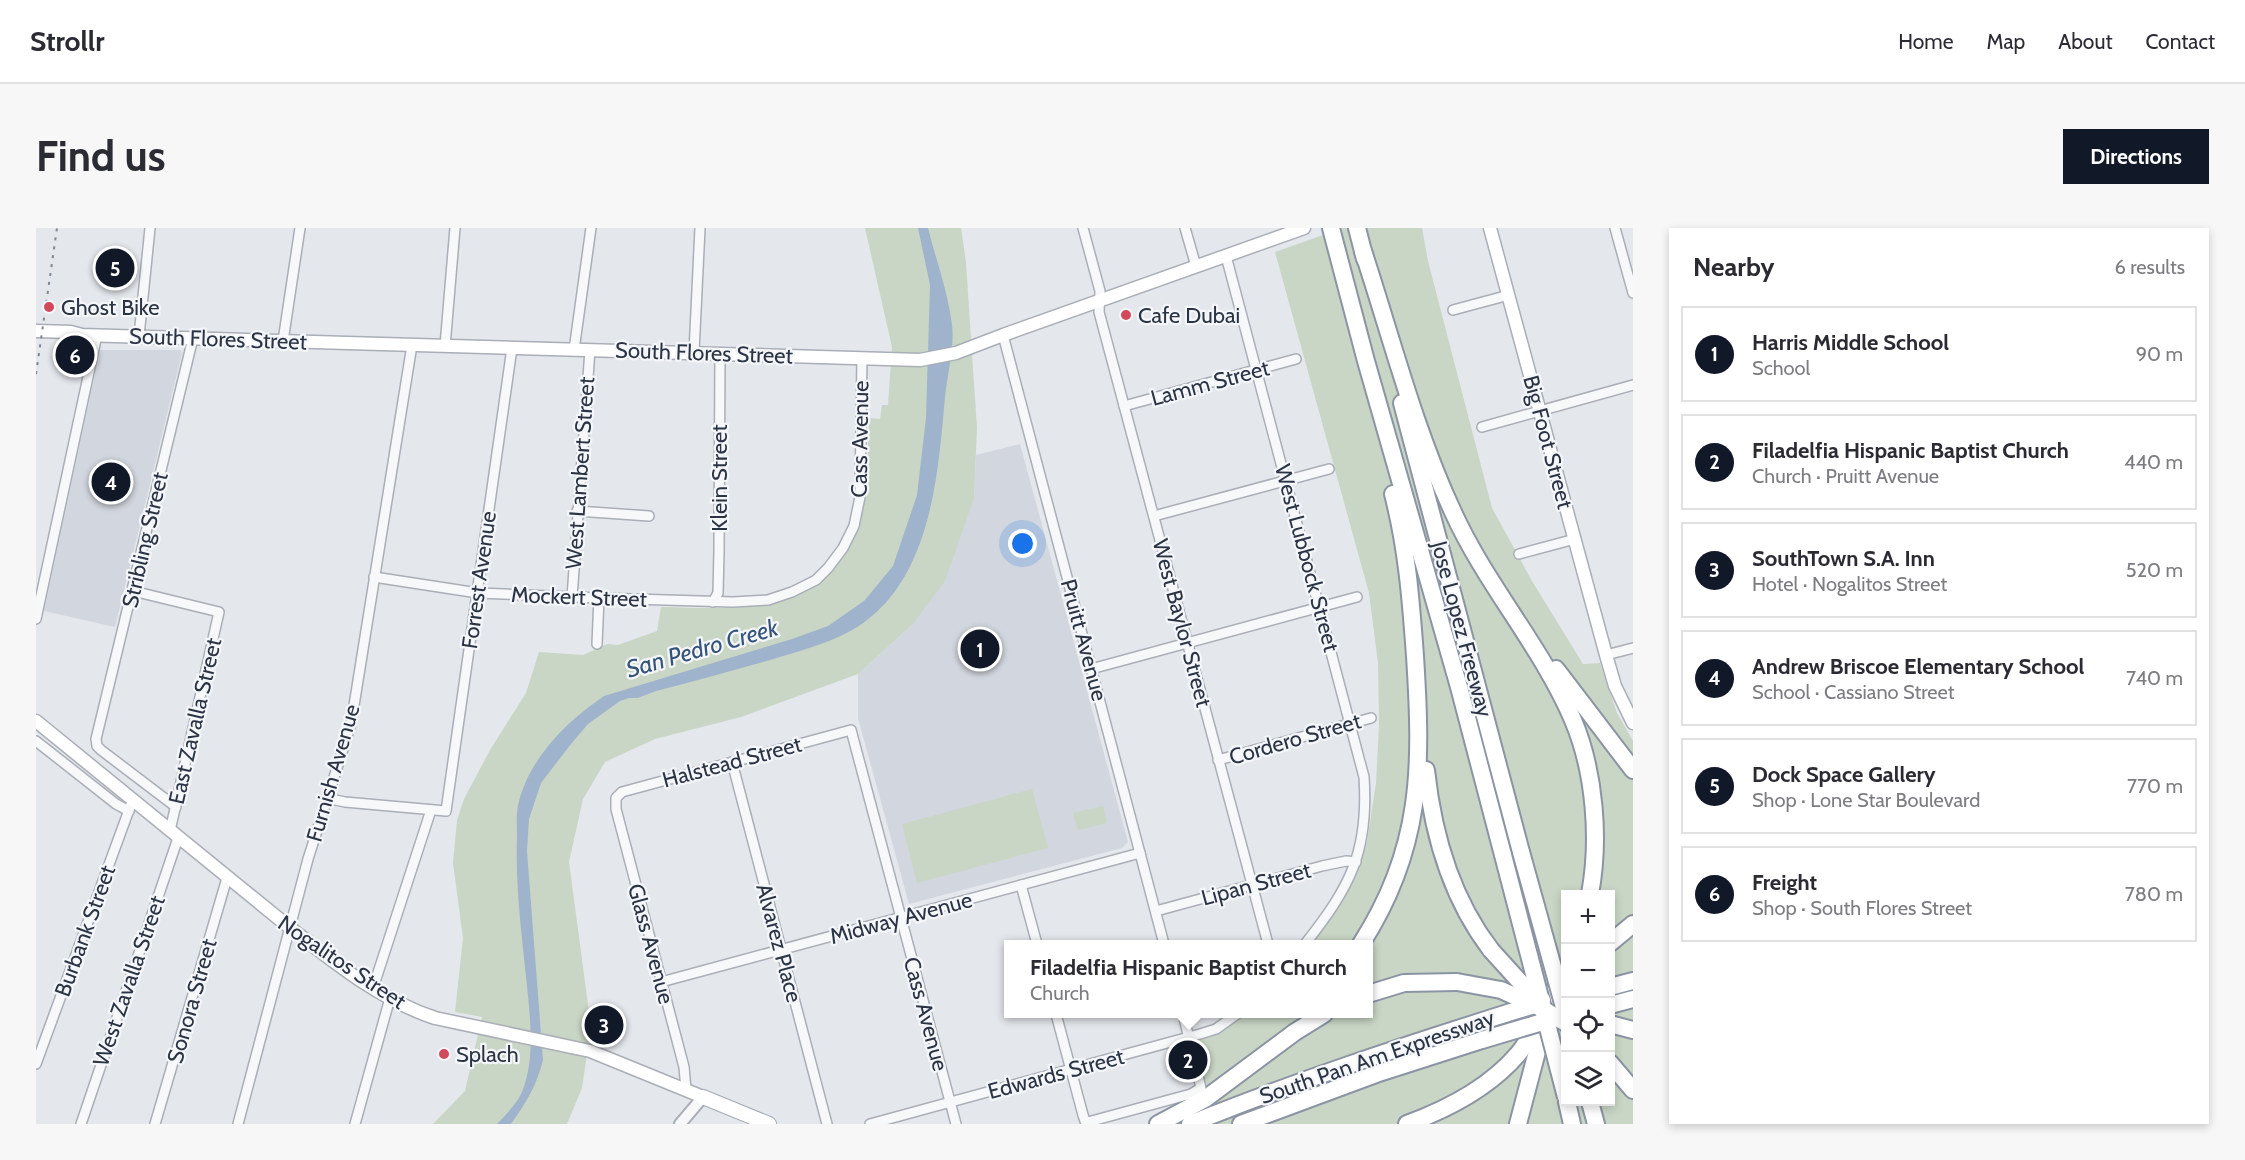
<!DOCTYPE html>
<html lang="en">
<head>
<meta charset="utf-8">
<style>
	:root { --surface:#fff; --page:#f7f7f7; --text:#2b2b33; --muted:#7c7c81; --line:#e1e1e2; --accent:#111827 }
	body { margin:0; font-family:Cabin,sans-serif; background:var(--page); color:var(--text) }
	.controls { position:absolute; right:18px; bottom:18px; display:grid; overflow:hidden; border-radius:0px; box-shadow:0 3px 9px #0003 }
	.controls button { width:54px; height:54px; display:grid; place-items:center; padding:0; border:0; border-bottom:2px solid var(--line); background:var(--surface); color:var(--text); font:30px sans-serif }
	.you { position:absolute; left:987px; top:316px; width:21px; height:21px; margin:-15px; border:4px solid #fff; border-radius:50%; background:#1a73e8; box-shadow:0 0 0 9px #1a73e833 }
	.badge { display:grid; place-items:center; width:39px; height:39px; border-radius:50%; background:var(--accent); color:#fff; font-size:20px; font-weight:700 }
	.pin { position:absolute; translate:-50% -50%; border:3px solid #fff; box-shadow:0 2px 6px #0006 }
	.popup { position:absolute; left:968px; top:712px; width:369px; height:78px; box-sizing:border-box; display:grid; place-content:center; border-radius:0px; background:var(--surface); filter:drop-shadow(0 2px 4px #0005); font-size:20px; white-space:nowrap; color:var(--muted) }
	.popup b { font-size:22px; color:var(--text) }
	.popup::after { content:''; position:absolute; left:50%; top:100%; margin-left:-12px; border:12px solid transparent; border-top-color:var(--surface) }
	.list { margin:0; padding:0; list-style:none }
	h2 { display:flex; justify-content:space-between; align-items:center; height:78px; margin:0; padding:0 24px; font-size:26px }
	h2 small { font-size:20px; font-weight:400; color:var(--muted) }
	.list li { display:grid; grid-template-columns:39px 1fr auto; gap:18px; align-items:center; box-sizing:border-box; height:96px; margin:0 12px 12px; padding:0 12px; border:2px solid var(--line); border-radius:0px }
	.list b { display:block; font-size:22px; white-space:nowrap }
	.list p { margin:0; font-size:20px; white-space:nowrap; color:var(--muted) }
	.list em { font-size:20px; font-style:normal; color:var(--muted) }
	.icon { flex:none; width:33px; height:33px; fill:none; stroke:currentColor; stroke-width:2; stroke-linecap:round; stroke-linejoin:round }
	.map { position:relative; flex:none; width:1597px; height:896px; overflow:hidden; border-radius:0px }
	header { display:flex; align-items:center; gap:36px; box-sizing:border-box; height:84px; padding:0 30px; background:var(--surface); border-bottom:2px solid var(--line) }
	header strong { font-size:28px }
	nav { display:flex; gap:33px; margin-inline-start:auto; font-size:21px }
	.intro { display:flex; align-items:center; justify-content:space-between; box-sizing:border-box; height:144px; padding:0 36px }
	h1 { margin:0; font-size:42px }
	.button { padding:15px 27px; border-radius:0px; background:var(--accent); color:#fff; font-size:21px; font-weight:700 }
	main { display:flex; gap:36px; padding:0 36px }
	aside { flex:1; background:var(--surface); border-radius:0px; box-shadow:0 3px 9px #0003 }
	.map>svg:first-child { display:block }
	.built { fill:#d2d6de }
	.green { fill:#c9d6c5; fill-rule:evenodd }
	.water { fill:#9fb4cc }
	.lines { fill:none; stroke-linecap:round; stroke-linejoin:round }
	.minor-casing { stroke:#a9aeb7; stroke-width:12 }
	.tertiary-casing { stroke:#a9aeb7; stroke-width:14 }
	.secondary-casing { stroke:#a9aeb7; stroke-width:15 }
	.primary-casing { stroke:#a3abb8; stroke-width:16 }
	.motorway-casing { stroke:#8b94a3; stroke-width:20 }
	.minor { stroke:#f7f8fa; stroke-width:9 }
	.tertiary { stroke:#f7f8fa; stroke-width:10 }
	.secondary { stroke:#fff; stroke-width:12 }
	.primary { stroke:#fff; stroke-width:14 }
	.motorway { stroke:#fff; stroke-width:16 }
	.rail { stroke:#7d8696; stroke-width:2; stroke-dasharray:3 6; stroke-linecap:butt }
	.motorway-bridge-casing { stroke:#8b94a3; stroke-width:20; stroke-linecap:butt }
	.motorway-bridge { stroke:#fff; stroke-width:16 }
	.poi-dot { fill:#d1495b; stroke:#f4f6f9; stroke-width:2 }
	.labels { text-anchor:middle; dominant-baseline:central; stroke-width:4.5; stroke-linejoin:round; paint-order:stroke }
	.poi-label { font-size:22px; fill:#2b3445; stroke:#f4f6f9; text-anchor:start }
	.street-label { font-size:22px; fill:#2b3445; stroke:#f4f6f9 }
	.water-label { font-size:24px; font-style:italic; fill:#34527a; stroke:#f4f6f9 }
</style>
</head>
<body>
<header>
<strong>Strollr</strong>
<nav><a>Home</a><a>Map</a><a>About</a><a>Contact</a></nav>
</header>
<div class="intro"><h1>Find us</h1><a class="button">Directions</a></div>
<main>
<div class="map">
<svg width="1597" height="896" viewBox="0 0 1597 896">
	<rect width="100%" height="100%" fill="#e4e7ec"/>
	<g class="built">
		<polygon points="64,122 144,122 146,125 79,399 8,383"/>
		<polygon points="984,216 1092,614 1086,620 873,676 822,490 822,446 876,397 938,270 940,227"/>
	</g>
	<g class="green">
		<path d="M 829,0 L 925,0 L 930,35 L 941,200 L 938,270 L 909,353 L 876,397 L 822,446 L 705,489 L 619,511 L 569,534 L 547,571 L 533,634 L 555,799 L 546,860 L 531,896 L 397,896 L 429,863 L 446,789 L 419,784 L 427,710 L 417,635 L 421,592 L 428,571 L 454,522 L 490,465 L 503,424 L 547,427 L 571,416 L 582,417 L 621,403 L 625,379 C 695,380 779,391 814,315 C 820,302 826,290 828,276 C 832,248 832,218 833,190 L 844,191 L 846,177 L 852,177 L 856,119 Z"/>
		<path d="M 1307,0 L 1386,0 L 1392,33 L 1456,280 L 1496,353 L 1547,436 L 1564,435 L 1581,485 L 1597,513 L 1597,896 L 1178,896 L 1158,813 L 1184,805 L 1208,786 L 1332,786 L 1332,716 L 1276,716 L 1316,656 L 1331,614 L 1340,555 L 1343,497 L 1342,435 L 1333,365 L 1239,24 ZM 1530,666 L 1574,666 L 1574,874 L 1530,874 Z"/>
		<polygon points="996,561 1012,620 881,655 866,596"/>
		<polygon points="1067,578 1071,595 1042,602 1037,585"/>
	</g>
	<path class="water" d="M 882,0 L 892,0 C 900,32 912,64 916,97 C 919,116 911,149 909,169 C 902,248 895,355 818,401 C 792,416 763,423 734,432 C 696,443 658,453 620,463 L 602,470 L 593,470 L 584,473 L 552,496 L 535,516 L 505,555 L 493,591 L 491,623 L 507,832 C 501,857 490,875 475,896 L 461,896 C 470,887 481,875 486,864 C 498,834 495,799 492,768 C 487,716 479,662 481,609 C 481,599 480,587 482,577 C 493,530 530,494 568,468 L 756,411 L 792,398 L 828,373 L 857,338 L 881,267 L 890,190 L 894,57 Z"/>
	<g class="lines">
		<defs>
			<g id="minor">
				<polyline points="1047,0 1064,63 1063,84 1232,716"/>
				<polyline points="1149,0 1160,38"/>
				<polyline points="1579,0 1597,65"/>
				<path d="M 1190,28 L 1328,549 C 1333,624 1314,659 1269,716"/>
				<polyline points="1417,82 1473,67"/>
				<polyline points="967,107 1128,716"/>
				<polyline points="103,108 114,0"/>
				<polyline points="247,113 264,0"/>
				<polyline points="409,118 419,0"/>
				<polyline points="538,122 555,0"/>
				<polyline points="658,124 664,0"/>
				<polyline points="1088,178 1260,131"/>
				<polyline points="1446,199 1597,157"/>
				<polyline points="541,283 613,288"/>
				<polyline points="1118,288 1293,241"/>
				<polyline points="1483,326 1539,311"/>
				<polyline points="338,349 442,365 563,370 697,374 732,372 756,364 780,352 792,340 807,320 818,298 824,269 826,130"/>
				<polyline points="97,363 183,384 134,603"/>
				<polyline points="536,369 554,122"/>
				<polyline points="677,374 682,365 683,323 684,125"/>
				<polyline points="0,391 61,107"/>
				<polyline points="561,416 563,370"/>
				<polyline points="1570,427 1597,420"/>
				<polyline points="1055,441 1321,369"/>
				<polyline points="0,513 80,576 93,583"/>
				<polyline points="1182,532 1335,490"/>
				<polyline points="696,534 791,896"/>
				<polyline points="290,570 309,574 410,583 476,120"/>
				<polyline points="140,579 65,522 61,518 60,511 157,110"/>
				<polyline points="985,657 1001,716"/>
				<polyline points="1120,683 1286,638 1310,633 1320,634"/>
				<polyline points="625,754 1104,625"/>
				<polyline points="337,760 395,582"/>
				<polyline points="1020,786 1047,887 1049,893 1052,894 1155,866 1165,860 1147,786"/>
				<polyline points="0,836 97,571"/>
				<polyline points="650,862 648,839 580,581 580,570 586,564 815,502 920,896"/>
				<polyline points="45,896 142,610"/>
				<polyline points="119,896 191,650"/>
				<polyline points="202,896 272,631 315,496 376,117"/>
				<polyline points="319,896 354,770"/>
				<polyline points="834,896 1164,806 1180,801 1201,786"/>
			</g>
			<polyline id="tertiary" points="644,896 667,869"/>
			<g id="secondary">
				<polyline points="1454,0 1570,427 1579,458 1597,495"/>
				<polyline points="0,103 35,104 46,107 884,132 920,125 967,107 1268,0"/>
				<path d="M 0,493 L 253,699 C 298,734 344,772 399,790 L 554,823 L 667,869"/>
			</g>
			<polyline id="primary" points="667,869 733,896"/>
			<g id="motorway">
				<polyline points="1295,0 1330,133 1423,459 1467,627"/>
				<polyline points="1321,0 1329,31"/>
				<path d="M 1327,23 C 1355,108 1379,203 1417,284 C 1450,357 1506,419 1537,492 C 1559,544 1564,612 1554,666"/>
				<polyline points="1366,175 1485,624"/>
				<polyline points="1520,441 1597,542"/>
				<path d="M 1390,542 C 1397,607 1415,670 1455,722"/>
				<polyline points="1574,715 1597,696"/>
				<path d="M 1325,716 C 1387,620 1386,538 1379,428 C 1375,373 1371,320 1357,266"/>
				<polyline points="1574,759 1597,753"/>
				<polyline points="1332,766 1368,755 1421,754"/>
				<polyline points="1574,777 1597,771"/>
				<polyline points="1574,796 1597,802"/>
				<polyline points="1574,835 1597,862"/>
				<polyline points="1531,874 1536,896"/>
				<polyline points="1554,874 1560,896"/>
				<polyline points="1122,896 1169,871 1259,804 1288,786"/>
				<path d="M 1154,896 C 1260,853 1367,818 1475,784"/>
				<polyline points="1205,896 1340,846 1446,812"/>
				<path d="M 1371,896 C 1412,881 1453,860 1482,826 C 1496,809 1504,789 1514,770 C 1519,761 1525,752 1530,742"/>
				<polyline points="1482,896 1503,816 1513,797"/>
			</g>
		</defs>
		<use href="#minor" class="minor-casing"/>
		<use href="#tertiary" class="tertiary-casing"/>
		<use href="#secondary" class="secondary-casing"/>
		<use href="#primary" class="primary-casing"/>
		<use href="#motorway" class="motorway-casing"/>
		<use href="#minor" class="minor"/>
		<use href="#tertiary" class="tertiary"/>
		<use href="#secondary" class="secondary"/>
		<use href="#primary" class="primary"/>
		<use href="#motorway" class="motorway"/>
		<polyline class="rail" points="0,146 21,0"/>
		<defs>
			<g id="motorway-bridge">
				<polyline points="1485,624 1528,779"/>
				<polyline points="1467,627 1530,869"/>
				<polyline points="1455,722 1484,754 1506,772"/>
				<polyline points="1421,754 1465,762 1503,779 1530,795"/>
				<polyline points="1475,784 1502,776"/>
				<polyline points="1446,812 1520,790"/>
			</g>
		</defs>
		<use href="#motorway-bridge" class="motorway-bridge-casing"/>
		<use href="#motorway-bridge" class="motorway-bridge"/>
	</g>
	<g class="poi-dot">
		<circle cx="13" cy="79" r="6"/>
		<circle cx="1090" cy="87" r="6"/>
		<circle cx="408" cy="826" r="6"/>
	</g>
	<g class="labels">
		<g class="poi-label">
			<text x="25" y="79">Ghost Bike</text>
			<text x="1102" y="87">Cafe Dubai</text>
			<text x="420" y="826">Splach</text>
		</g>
		<g class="street-label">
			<text transform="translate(182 111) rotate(2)">South Flores Street</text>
			<text transform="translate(668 125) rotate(2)">South Flores Street</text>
			<text transform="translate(1174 155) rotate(-15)">Lamm Street</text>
			<text transform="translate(824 211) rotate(-89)">Cass Avenue</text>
			<text transform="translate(1512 214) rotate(75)">Big Foot Street</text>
			<text transform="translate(544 245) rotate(-86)">West Lambert Street</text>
			<text transform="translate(683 250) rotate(-90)">Klein Street</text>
			<text transform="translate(109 312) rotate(-77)">Stribling Street</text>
			<text transform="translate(1271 330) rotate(75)">West Lubbock Street</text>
			<text transform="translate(443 352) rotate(-82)">Forrest Avenue</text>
			<text transform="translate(543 369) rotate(2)">Mockert Street</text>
			<text transform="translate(1146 395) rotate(75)">West Baylor Street</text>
			<text transform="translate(1426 401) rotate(75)">Jose Lopez Freeway</text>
			<text transform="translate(1048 412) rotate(75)">Pruitt Avenue</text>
			<text transform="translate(159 493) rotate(-77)">East Zavalla Street</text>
			<text transform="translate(1259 511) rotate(-16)">Cordero Street</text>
			<text transform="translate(696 534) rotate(-15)">Halstead Street</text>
			<text transform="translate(297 545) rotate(-74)">Furnish Avenue</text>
			<text transform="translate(1220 656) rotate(-15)">Lipan Street</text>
			<text transform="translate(865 690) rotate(-15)">Midway Avenue</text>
			<text transform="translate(49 703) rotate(-70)">Burbank Street</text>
			<text transform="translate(743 715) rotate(75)">Alvarez Place</text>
			<text transform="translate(615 716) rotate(75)">Glass Avenue</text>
			<text transform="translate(306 734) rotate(34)">Nogalitos Street</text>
			<text transform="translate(93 753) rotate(-71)">West Zavalla Street</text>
			<text transform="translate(156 773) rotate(-74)">Sonora Street</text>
			<text transform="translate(890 786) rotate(75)">Cass Avenue</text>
			<text transform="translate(1341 829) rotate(-19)">South Pan Am Expressway</text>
			<text transform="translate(1020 846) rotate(-15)">Edwards Street</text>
		</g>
		<g class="water-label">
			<text transform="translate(666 420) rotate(-16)">San Pedro Creek</text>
		</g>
	</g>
</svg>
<div class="controls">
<button>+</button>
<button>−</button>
<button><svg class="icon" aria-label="locate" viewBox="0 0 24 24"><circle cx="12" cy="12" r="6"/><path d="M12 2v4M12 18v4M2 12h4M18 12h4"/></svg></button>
<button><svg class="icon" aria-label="layers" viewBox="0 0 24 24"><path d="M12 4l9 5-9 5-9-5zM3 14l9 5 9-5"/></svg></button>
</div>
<div class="you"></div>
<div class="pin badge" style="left:944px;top:421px">1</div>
<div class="pin badge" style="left:1152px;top:832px">2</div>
<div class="popup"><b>Filadelfia Hispanic Baptist Church</b>Church</div>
<div class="pin badge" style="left:568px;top:797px">3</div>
<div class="pin badge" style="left:75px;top:254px">4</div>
<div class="pin badge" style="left:79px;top:40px">5</div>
<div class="pin badge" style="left:39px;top:127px">6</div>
</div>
<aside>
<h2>Nearby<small>6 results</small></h2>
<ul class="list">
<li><span class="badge">1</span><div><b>Harris Middle School</b><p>School</p></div><em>90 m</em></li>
<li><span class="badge">2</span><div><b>Filadelfia Hispanic Baptist Church</b><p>Church · Pruitt Avenue</p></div><em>440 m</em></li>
<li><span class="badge">3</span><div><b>SouthTown S.A. Inn</b><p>Hotel · Nogalitos Street</p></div><em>520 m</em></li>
<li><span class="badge">4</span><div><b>Andrew Briscoe Elementary School</b><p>School · Cassiano Street</p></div><em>740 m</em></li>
<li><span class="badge">5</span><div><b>Dock Space Gallery</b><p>Shop · Lone Star Boulevard</p></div><em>770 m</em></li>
<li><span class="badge">6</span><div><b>Freight</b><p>Shop · South Flores Street</p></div><em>780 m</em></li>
</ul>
</aside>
</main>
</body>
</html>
